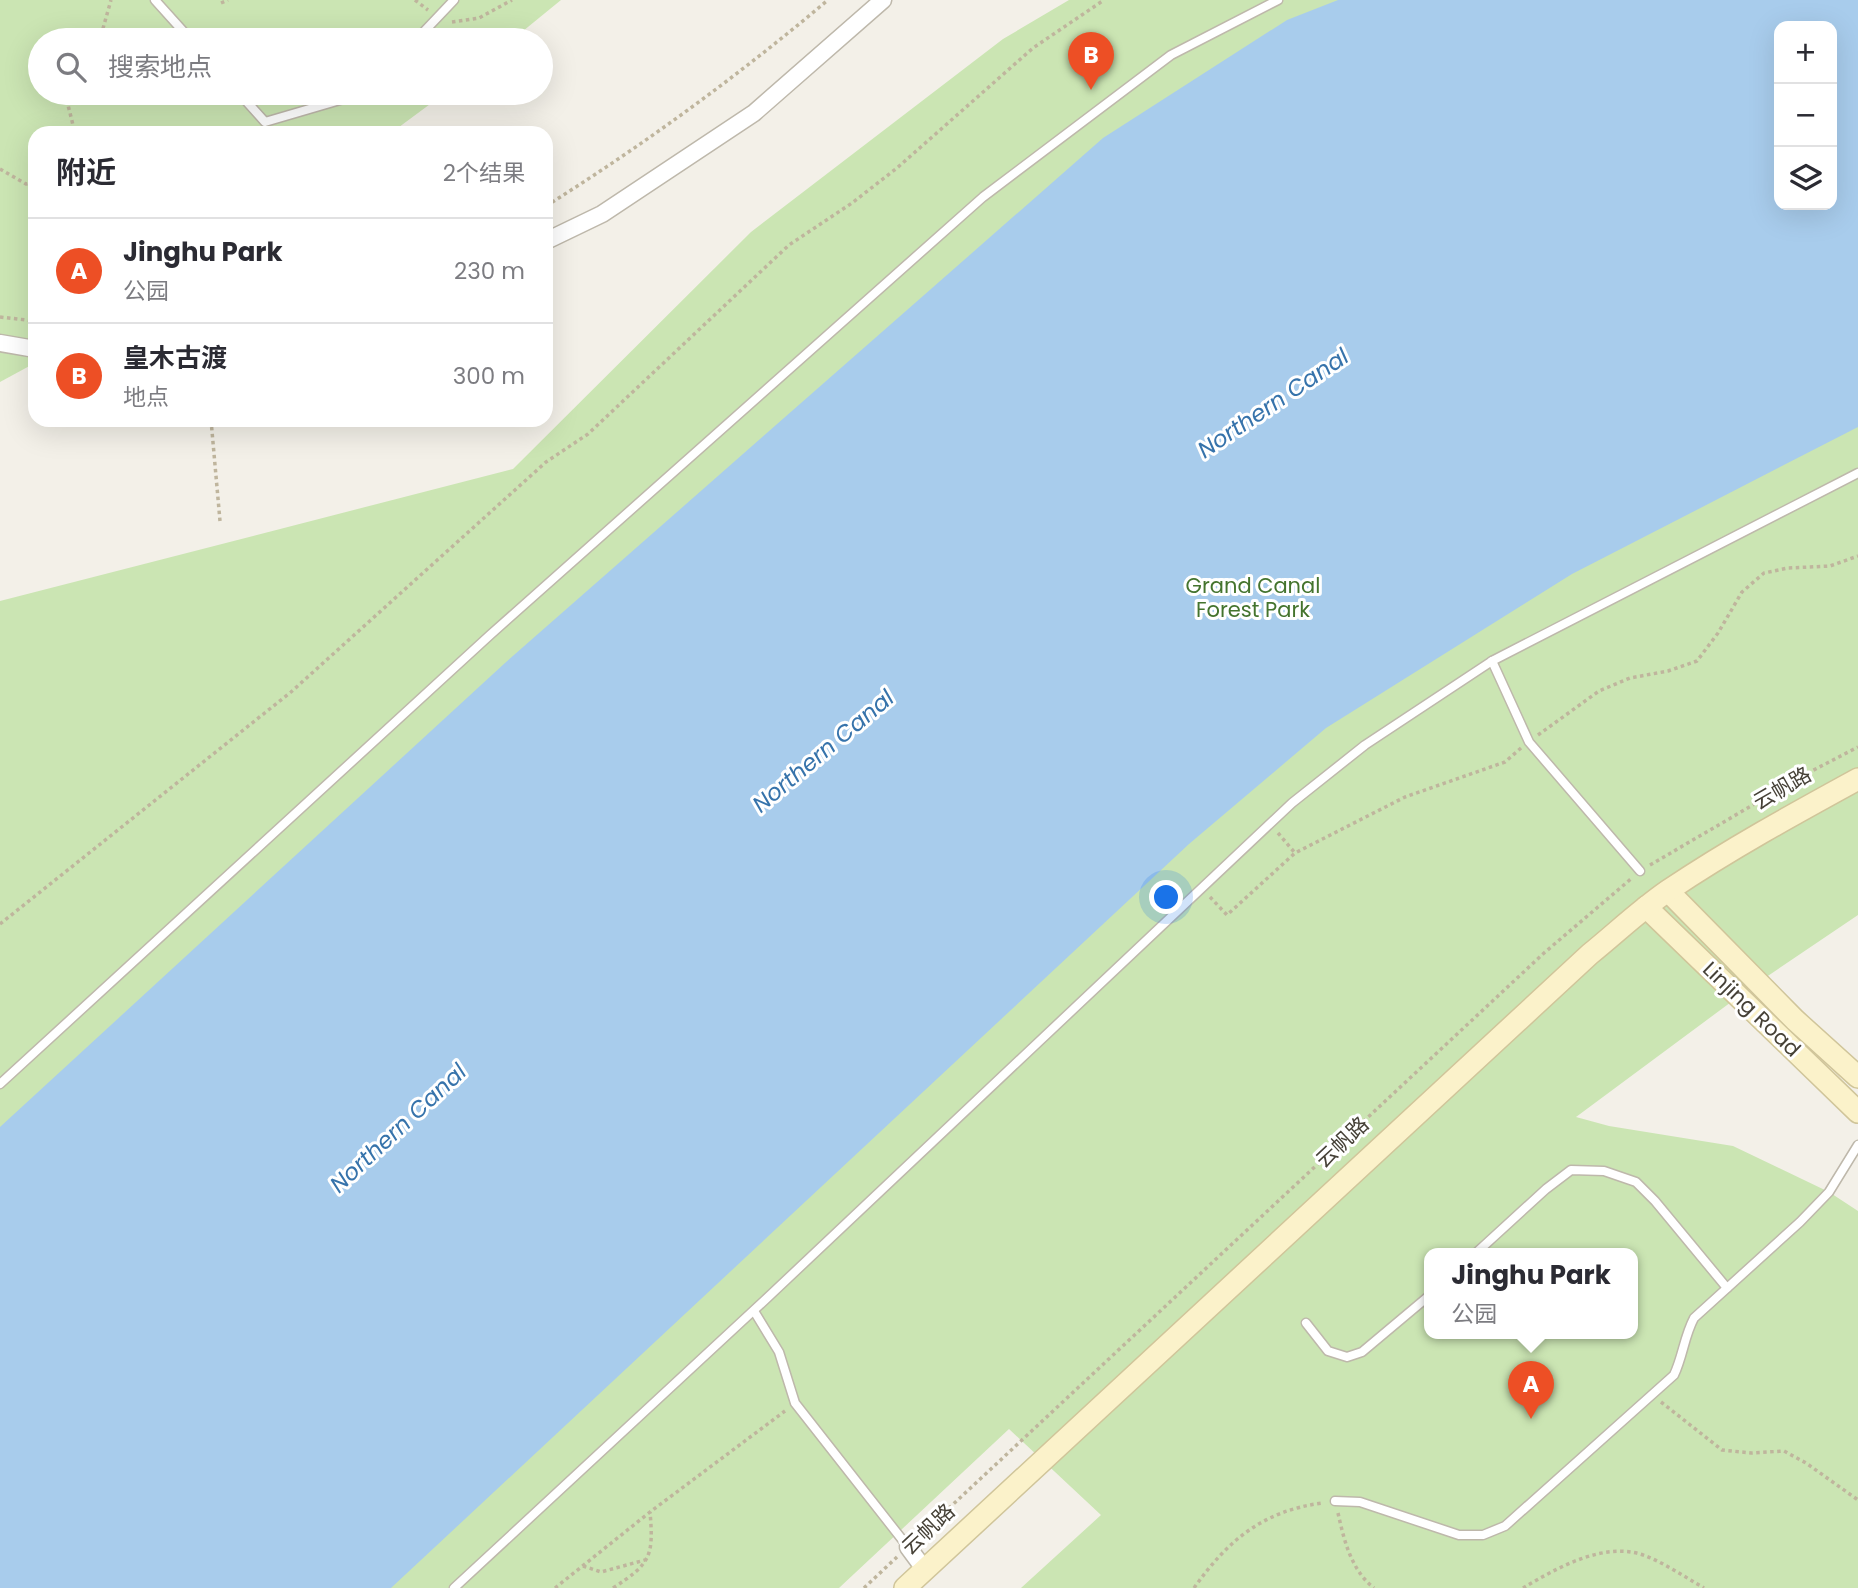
<!DOCTYPE html>
<html lang="zh">
<head>
<meta charset="utf-8">
<style>
	:root { --surface:#fff; --page:#f2f2f3; --text:#2b2b33; --muted:#7c7c81; --line:#e1e1e2; --accent:#ed4f25 }
	body { margin:0; font-family:Poppins,"Noto Sans SC",sans-serif; background:var(--page); color:var(--text) }
	.controls { position:absolute; right:21px; top:21px; display:grid; overflow:hidden; border-radius:14px; box-shadow:0 7px 28px #0002 }
	.controls button { width:63px; height:63px; display:grid; place-items:center; padding:0; border:0; border-bottom:2px solid var(--line); background:var(--surface); color:var(--text); font:35px sans-serif }
	.you { position:absolute; left:1167px; top:898px; width:24px; height:24px; margin:-18px; border:5px solid #fff; border-radius:50%; background:#1a73e8; box-shadow:0 0 0 10px #1a73e833 }
	.badge { display:grid; place-items:center; width:46px; height:46px; border-radius:50%; background:var(--accent); color:#fff; font-size:23px; font-weight:700 }
	.pin { position:absolute; translate:-50% -58px; filter:drop-shadow(0 2px 4px #0008) }
	.pin::after { content:''; position:absolute; top:37px; width:24px; height:21px; background:inherit; clip-path:polygon(0 0,100% 0,50% 100%) }
	.popup { position:absolute; left:1424px; top:1248px; width:214px; height:91px; box-sizing:border-box; display:grid; place-content:center; border-radius:14px; background:var(--surface); filter:drop-shadow(0 2px 5px #0005); font-size:23px; white-space:nowrap; color:var(--muted) }
	.popup b { font-size:26px; color:var(--text) }
	.popup::after { content:''; position:absolute; left:50%; top:100%; margin-left:-14px; border:14px solid transparent; border-top-color:var(--surface) }
	.list { margin:0; padding:0; list-style:none }
	h2 { display:flex; justify-content:space-between; align-items:center; height:91px; margin:0; padding:0 28px; font-size:30px }
	h2 small { font-size:23px; font-weight:400; color:var(--muted) }
	.list li { display:grid; grid-template-columns:46px 1fr auto; gap:21px; align-items:center; box-sizing:border-box; height:105px; padding:0 28px; border-top:2px solid var(--line) }
	.list b { display:block; font-size:26px; white-space:nowrap }
	.list p { margin:0; font-size:23px; white-space:nowrap; color:var(--muted) }
	.list em { font-size:23px; font-style:normal; color:var(--muted) }
	.icon { flex:none; width:38px; height:38px; fill:none; stroke:currentColor; stroke-width:2; stroke-linecap:round; stroke-linejoin:round }
	.map { position:relative; flex:none; width:1858px; height:1588px; overflow:hidden }
	.search { position:absolute; background:var(--surface); box-shadow:0 7px 28px #0002; left:28px; top:28px; width:525px; height:77px; display:flex; align-items:center; gap:18px; box-sizing:border-box; padding:0 24px; border-radius:38px; color:var(--muted); font-size:26px }
	.panel { position:absolute; background:var(--surface); box-shadow:0 7px 28px #0002; left:28px; top:126px; width:525px; height:301px; border-radius:21px }
	.map>svg:first-child { display:block }
	.green { fill:#cbe5b3; fill-rule:evenodd }
	.water { fill:#a8ccec; fill-rule:evenodd }
	.lines { fill:none; stroke-linecap:round; stroke-linejoin:round }
	.lane-casing { stroke:#beb8ab; stroke-width:11 }
	.street-casing { stroke:#beb8ab; stroke-width:19 }
	.secondary-casing { stroke:#d0c59a; stroke-width:24 }
	.path { stroke:#bfb59d; stroke-width:3.5; stroke-dasharray:3.5 3.5; stroke-linecap:butt }
	.lane { stroke:#fff; stroke-width:8 }
	.street { stroke:#fff; stroke-width:16 }
	.secondary { stroke:#fbf2ca; stroke-width:21 }
	.labels { text-anchor:middle; dominant-baseline:central; stroke-width:6; stroke-linejoin:round; paint-order:stroke }
	.park-label { font-size:21px; fill:#44742e; stroke:#fff }
	.street-label { font-size:21px; fill:#464137; stroke:#fff }
	.water-label { font-size:23px; font-style:italic; fill:#3673ab; stroke:#fff }
</style>
</head>
<body>
<div class="map">
<svg width="1858" height="1588" viewBox="0 0 1858 1588">
	<rect width="100%" height="100%" fill="#f3f0e8"/>
	<g class="green">
		<polygon points="0,0 561,0 512,40 40,40 40,93 445,93 391,133 35,133 35,363 0,382"/>
		<path d="M 1069,0 L 1858,0 L 1858,915 L 1750,988 L 1576,1117 L 1609,1126 L 1733,1146 L 1829,1192 L 1858,1211 L 1858,1588 L 1021,1588 L 1101,1515 L 1009,1429 L 839,1588 L 0,1588 L 0,601 L 513,469 L 751,232 L 1003,39 ZM 1779,26 L 1832,26 L 1832,205 L 1779,205 ZM 1430,1253 L 1632,1253 L 1632,1333 L 1430,1333 Z"/>
	</g>
	<path class="water" d="M 1338,0 L 1858,0 L 1858,427 L 1572,574 L 1326,728 L 1189,844 L 391,1588 L 0,1588 L 0,1127 L 505,663 L 1103,138 L 1287,20 ZM 1779,26 L 1832,26 L 1832,205 L 1779,205 Z"/>
	<g class="lines">
		<defs>
			<g id="lane">
				<polyline points="155,0 191,40"/>
				<polyline points="416,40 454,0"/>
				<polyline points="239,93 265,122 364,93"/>
				<polyline points="1492,661 1529,742 1640,871"/>
				<polyline points="0,1084 490,635 983,197 1171,55 1278,0"/>
				<polyline points="1476,1253 1546,1189 1571,1170 1604,1171 1636,1182 1655,1201 1727,1288"/>
				<polyline points="754,1311 779,1352 795,1403 908,1547"/>
				<polyline points="1306,1323 1328,1351 1347,1357 1362,1352 1430,1295"/>
				<path d="M 1335,1501 L 1360,1502 L 1459,1535 L 1483,1535 L 1505,1526 L 1674,1375 C 1683,1356 1684,1337 1694,1318 L 1800,1222 L 1829,1192 L 1858,1145"/>
				<polyline points="454,1588 766,1299 1292,803 1365,745 1492,661 1858,473"/>
			</g>
			<g id="street">
				<polyline points="546,241 602,214 754,113 883,0"/>
				<polyline points="0,343 35,349"/>
				<polyline points="908,1547 925,1570"/>
			</g>
			<g id="secondary">
				<polyline points="1668,891 1795,1020 1858,1077"/>
				<polyline points="1646,907 1858,1112"/>
				<path d="M 905,1588 L 1590,954 C 1616,933 1641,909 1669,890 C 1730,849 1794,814 1858,779"/>
			</g>
		</defs>
		<use href="#lane" class="lane-casing"/>
		<use href="#street" class="street-casing"/>
		<use href="#secondary" class="secondary-casing"/>
		<g class="path">
			<polyline points="415,0 428,10"/>
			<polyline points="221,3 228,0"/>
			<polyline points="452,22 479,18 512,0"/>
			<polyline points="95,40 102,32 111,0"/>
			<polyline points="65,93 75,133"/>
			<polyline points="0,169 26,184 35,182"/>
			<path d="M 546,206 C 645,144 739,75 828,0"/>
			<polyline points="0,317 35,321"/>
			<polyline points="211,420 220,521"/>
			<polyline points="1538,735 1599,691 1630,678 1668,671 1697,661 1718,633 1742,592 1764,573 1788,568 1830,566 1858,556"/>
			<polyline points="1278,833 1295,853"/>
			<polyline points="1650,865 1806,774 1858,747"/>
			<polyline points="1210,897 1227,915 1295,853 1405,797 1505,762 1521,748"/>
			<polyline points="0,924 291,692 546,462 588,434 789,245 852,203 897,168 1033,48 1104,0"/>
			<polyline points="1661,1402 1722,1450 1751,1453 1784,1451 1806,1463 1858,1500"/>
			<path d="M 1338,1513 C 1344,1540 1351,1570 1374,1588"/>
			<polyline points="918,1537 1544,953 1632,878"/>
			<polyline points="583,1566 601,1572 645,1560"/>
			<polyline points="555,1588 650,1512 785,1411"/>
			<path d="M 613,1588 C 650,1564 654,1557 650,1512"/>
			<polyline points="864,1588 897,1557"/>
			<path d="M 1194,1588 C 1228,1540 1263,1511 1322,1503"/>
			<path d="M 1523,1588 C 1557,1568 1605,1540 1646,1556 C 1666,1564 1685,1577 1704,1588"/>
		</g>
		<use href="#lane" class="lane"/>
		<use href="#street" class="street"/>
		<use href="#secondary" class="secondary"/>
	</g>
	<g class="labels">
		<g class="park-label">
			<text x="1253" y="585">Grand Canal<tspan x="1253" dy="24">Forest Park</tspan></text>
		</g>
		<g class="street-label">
			<text transform="translate(1782 788) rotate(-30)">云帆路</text>
			<text transform="translate(1752 1009) rotate(44)">Linjing Road</text>
			<text transform="translate(1342 1142) rotate(-43)">云帆路</text>
			<text transform="translate(928 1529) rotate(-43)">云帆路</text>
		</g>
		<g class="water-label">
			<text transform="translate(1273 403) rotate(-34)">Northern Canal</text>
			<text transform="translate(823 751) rotate(-40)">Northern Canal</text>
			<text transform="translate(398 1128) rotate(-43)">Northern Canal</text>
		</g>
	</g>
</svg>
<div class="controls">
<button>+</button>
<button>−</button>
<button><svg class="icon" aria-label="layers" viewBox="0 0 24 24"><path d="M12 4l9 5-9 5-9-5zM3 14l9 5 9-5"/></svg></button>
</div>
<div class="you"></div>
<div class="pin badge" style="left:1531px;top:1419px">A</div>
<div class="popup"><b>Jinghu Park</b>公园</div>
<div class="pin badge" style="left:1091px;top:90px">B</div>
<div class="search"><svg class="icon" aria-label="search" viewBox="0 0 24 24"><circle cx="10" cy="10" r="6"/><path d="M15 15l6 6"/></svg>搜索地点</div>
<section class="panel">
<h2>附近<small>2个结果</small></h2>
<ul class="list">
<li><span class="badge">A</span><div><b>Jinghu Park</b><p>公园</p></div><em>230 m</em></li>
<li><span class="badge">B</span><div><b>皇木古渡</b><p>地点</p></div><em>300 m</em></li>
</ul>
</section>
</div>
</body>
</html>
